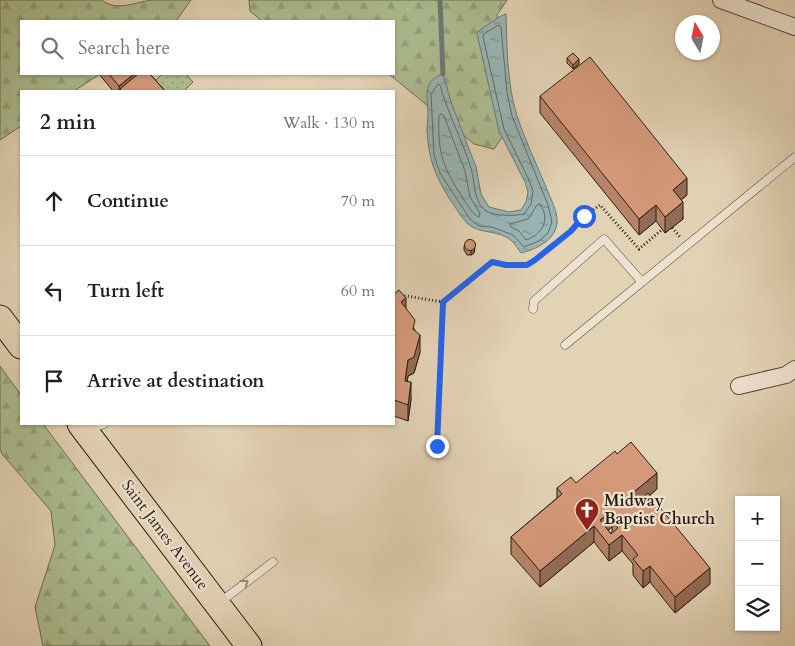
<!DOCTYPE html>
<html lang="en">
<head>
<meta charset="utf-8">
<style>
	:root { --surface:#fff; --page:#f6f6f6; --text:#202124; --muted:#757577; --line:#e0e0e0 }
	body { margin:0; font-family:Cardo,serif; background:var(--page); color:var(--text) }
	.controls { position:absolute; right:15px; bottom:15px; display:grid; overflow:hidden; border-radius:0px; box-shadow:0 1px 4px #0004 }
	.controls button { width:45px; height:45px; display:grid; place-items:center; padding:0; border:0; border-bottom:1px solid var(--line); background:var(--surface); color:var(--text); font:25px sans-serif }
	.compass { position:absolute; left:675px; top:15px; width:45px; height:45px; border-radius:50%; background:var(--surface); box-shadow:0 1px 4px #0004; rotate:350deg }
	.stop { position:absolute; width:15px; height:15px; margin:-11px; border:4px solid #2563eb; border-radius:50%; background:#fff }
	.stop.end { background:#2563eb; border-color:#fff; box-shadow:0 1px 5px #0008 }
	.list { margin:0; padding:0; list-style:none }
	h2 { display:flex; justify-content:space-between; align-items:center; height:65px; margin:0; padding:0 20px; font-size:21px }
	h2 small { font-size:16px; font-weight:400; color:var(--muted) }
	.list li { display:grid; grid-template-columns:32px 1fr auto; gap:15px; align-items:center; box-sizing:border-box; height:90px; padding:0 20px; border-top:1px solid var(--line) }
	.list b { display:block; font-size:19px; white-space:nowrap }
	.list em { font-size:16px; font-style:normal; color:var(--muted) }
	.icon { flex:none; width:28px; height:28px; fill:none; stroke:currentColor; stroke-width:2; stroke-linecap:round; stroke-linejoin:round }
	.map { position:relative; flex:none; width:795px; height:646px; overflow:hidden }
	.search { position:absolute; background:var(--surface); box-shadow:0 1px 4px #0004; left:20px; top:20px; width:375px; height:55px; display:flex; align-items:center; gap:12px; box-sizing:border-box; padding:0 18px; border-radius:0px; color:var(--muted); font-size:19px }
	.panel { position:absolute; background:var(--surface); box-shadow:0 1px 4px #0004; left:20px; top:90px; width:375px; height:335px; border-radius:0px }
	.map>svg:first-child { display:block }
	.forest { fill:url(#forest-firs); stroke:#6c6e53 }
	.park { fill:url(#park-dots); stroke:#6c6e53 }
	.water { fill:url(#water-ripples); stroke:#6c7975 }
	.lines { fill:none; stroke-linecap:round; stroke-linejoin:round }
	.shore { stroke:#626a65; stroke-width:1 }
	.stream { stroke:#6c7975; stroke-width:5 }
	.lane-casing { stroke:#594a3c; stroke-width:9 }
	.street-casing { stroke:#594a3c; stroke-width:18 }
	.primary-casing { stroke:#2b1d14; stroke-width:27 }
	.path { stroke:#2b1d14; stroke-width:3; stroke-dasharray:1 2.5; stroke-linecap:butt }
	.lane { stroke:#ede2cf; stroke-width:8 }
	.street { stroke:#ede2cf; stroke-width:16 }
	.primary { stroke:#e3d3b5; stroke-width:25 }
	.wall { fill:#b68468; stroke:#2b1d14; fill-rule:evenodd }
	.shaded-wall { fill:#946b55; stroke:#2b1d14 }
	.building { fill:#d49979; stroke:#2b1d14; fill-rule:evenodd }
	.oneway { stroke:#96897b }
	.route { stroke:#2563eb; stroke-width:6 }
	.labels { text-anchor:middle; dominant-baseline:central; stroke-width:4.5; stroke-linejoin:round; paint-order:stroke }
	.poi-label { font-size:16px; font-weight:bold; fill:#2b1d14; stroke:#ede2cf; text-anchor:start }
	.street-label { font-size:16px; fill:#2b1d14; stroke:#ede2cf }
</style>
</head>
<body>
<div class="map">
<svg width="795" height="646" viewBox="0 0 795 646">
	<defs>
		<pattern id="forest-firs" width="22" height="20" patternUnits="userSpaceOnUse" patternTransform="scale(1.25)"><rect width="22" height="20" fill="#adbe92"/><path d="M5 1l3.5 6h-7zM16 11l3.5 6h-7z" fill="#95a37d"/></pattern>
		<pattern id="park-dots" width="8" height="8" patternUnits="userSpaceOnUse" patternTransform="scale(1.25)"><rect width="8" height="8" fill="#adbe92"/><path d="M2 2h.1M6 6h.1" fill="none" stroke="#95a37d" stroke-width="1.8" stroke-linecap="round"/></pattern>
		<pattern id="water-ripples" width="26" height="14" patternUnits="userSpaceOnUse" patternTransform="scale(1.25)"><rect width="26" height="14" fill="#98b6b6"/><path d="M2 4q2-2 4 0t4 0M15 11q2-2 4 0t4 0" fill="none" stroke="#7c9393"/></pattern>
	</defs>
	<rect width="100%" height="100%" fill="#e3d3b5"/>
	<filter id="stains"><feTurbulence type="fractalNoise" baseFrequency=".004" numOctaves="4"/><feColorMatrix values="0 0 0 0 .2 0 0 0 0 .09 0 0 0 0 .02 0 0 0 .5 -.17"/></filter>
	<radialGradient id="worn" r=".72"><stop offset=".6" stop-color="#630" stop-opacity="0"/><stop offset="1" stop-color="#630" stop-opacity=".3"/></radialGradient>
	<g class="forest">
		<path d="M 0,0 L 102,0 C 116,12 136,2 152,0 C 164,0 178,0 191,0 L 176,21 L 21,21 L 21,74 L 100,74 L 74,91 L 21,91 L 21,126 L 0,140 Z"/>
		<polygon points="249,0 507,0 497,15 507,130 494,149 474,144 389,74 394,74 394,21 262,21 250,11"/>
		<polygon points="0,366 21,395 21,424 43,424 210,646 43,646 35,607 55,545 51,511 2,454 0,448"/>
	</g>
	<polygon class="park" points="162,74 186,74 193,82 184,91 159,91 153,83"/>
	<path class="water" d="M 506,14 C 507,48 507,84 517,116 C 525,140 536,163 546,187 C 550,198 558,211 557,223 C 555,241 536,249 521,253 C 518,249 515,244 512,241 C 499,229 479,235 467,223 C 460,216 455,206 449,198 C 434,173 429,160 427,131 C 427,124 428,118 428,112 C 427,95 423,81 443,74 L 451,102 L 476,167 L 481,194 L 489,207 L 509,212 L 521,210 L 526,202 L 528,192 L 525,182 L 499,131 L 478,38 L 477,32 C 484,28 500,15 506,14 Z"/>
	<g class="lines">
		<g class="shore">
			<path d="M 497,26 L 499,25 L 501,27 L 507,93 L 512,116 L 548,205 L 552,222 L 548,233 L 539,241 L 524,247 L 513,235 L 492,227 L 479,226 L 470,219 L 440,173 L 434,155 L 431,94 L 438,84 L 440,85 C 448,114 462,140 471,168 C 475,182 473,201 486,211 C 494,216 515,216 524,214 L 531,204 L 533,191 L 529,180 L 504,129 L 483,37 L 484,34 Z"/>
			<path d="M 441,114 L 444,116 L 465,171 L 470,197 L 480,213 L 479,217 C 472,214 468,206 464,200 C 444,169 437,154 439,116 Z"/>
			<path d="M 540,204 C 551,219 542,235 526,240 L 519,231 L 511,227 L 510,224 L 528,219 L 537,205 Z"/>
		</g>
		<polyline class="stream" points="440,0 443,74"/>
		<defs>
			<g id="lane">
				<polyline points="533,309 534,301 604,239 642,282"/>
				<polyline points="565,345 795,157"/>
				<polyline points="89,429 104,424"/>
				<polyline points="219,603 273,562"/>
			</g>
			<g id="street">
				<polyline points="721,0 795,27"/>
				<polyline points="739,386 786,375 795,369"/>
			</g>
			<g id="primary">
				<polyline points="0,318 21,346"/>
				<polyline points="80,424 249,646"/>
			</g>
		</defs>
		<use href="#lane" class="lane-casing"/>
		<use href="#street" class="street-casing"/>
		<use href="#primary" class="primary-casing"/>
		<g class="path">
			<polyline points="670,225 680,237"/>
			<polyline points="394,294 443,302 437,446"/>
			<polyline points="443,302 491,262 517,266 527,265 535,260 571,231 584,216 600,205 639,249 664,228"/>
		</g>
		<use href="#lane" class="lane"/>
		<use href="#street" class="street"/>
		<use href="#primary" class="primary"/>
	</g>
	<g class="wall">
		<polygon points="567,58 579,64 573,69 567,63"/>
		<polygon points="99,74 150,74 165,91 113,91"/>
		<polygon points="540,96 687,195 681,200 683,219 665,233 656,221 639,235 540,113"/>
		<polygon points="464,246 475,248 474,253 471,255 467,255 464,250"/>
		<polygon points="394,294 406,309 415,331 420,352 414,373 408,376 407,382 411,399 408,421 394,416"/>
		<path d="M 576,483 L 657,489 L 650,495 L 710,584 L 675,613 L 650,582 L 643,588 L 633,575 L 633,564 L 622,551 L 609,561 L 594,542 L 540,587 L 511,554 L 511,537 L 557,498 L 557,488 ZM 612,527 L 612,532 L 611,534 L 608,530 Z"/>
	</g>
	<g class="shaded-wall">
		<polygon points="579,59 579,64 573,69 573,65"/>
		<polygon points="134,74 149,74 120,89 120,91 119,91 119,86"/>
		<polygon points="687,178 687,195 673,206 673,190"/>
		<polygon points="683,202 683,219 665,233 665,217"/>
		<polygon points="656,205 656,221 639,235 639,219"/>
		<polygon points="475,243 474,253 471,255 471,251"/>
		<polygon points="406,298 406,314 401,302"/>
		<polygon points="420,335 420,352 414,373 408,376 405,398 405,381 408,360"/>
		<polygon points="411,382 411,399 408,421 408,405"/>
		<polygon points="657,473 657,489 624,517 624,500"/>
		<polygon points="612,511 612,527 602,535 600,520"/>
		<polygon points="594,526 594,542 540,587 540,571"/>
		<polygon points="622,535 622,551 609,561 609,545"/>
		<polygon points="650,566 650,582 643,588 643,571"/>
		<polygon points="710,568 710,584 675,613 675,597"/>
	</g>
	<g class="building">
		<polygon points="573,53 579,59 573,65 567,58"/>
		<polygon points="590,57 687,178 673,190 683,202 665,217 656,205 639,219 540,96"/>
		<polygon points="109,74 134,74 119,86"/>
		<polygon points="138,74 150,74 165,91 122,91 120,89"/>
		<circle cx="470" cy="245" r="5.5"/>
		<polygon points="399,290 406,298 401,302 415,320 413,329 420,335 414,357 408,360 405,381 411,382 408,405 394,400 394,294"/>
		<path d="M 631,442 L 657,473 L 624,500 L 630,508 L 648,493 L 710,568 L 675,597 L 650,566 L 643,571 L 633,559 L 638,555 L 622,535 L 609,545 L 594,526 L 540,571 L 511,537 L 562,494 L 557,488 L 571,477 L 576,483 L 615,451 L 617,454 ZM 612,511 L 617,517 L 612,521 L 618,528 L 611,534 L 600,520 Z"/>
	</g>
	<defs><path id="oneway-chevron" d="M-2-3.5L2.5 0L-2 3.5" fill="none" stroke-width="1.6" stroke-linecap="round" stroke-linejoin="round" transform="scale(1.25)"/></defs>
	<use class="oneway" href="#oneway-chevron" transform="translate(245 583) rotate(-37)"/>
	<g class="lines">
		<polyline class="route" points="437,446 443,302 492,262 506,265 527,265 535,260 571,231 584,216"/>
	</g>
	<defs>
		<symbol id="church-pin" viewBox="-11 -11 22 30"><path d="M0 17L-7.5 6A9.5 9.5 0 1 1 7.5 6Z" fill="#8f2418" stroke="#ede2cf"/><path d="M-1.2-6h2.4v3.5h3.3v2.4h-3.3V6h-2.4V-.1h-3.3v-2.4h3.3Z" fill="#fff"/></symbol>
	</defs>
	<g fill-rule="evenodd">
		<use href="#church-pin" x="573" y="496" width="28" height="38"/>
	</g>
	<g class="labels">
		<g class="poi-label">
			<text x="604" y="501">Midway<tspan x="604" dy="18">Baptist Church</tspan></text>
		</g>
		<g class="street-label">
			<text transform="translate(165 535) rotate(53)">Saint James Avenue</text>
		</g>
	</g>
	<rect width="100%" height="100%" filter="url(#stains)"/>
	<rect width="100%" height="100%" fill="url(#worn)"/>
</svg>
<div class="controls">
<button>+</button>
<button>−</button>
<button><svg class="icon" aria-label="layers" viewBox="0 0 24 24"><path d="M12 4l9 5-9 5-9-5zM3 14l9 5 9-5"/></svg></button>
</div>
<svg class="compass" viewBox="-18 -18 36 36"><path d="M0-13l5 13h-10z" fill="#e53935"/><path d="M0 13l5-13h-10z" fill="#757577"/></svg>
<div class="stop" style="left:584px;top:216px"></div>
<div class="stop end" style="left:437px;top:446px"></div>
<div class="search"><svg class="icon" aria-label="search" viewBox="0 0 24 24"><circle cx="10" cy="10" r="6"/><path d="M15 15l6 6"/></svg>Search here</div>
<section class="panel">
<h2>2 min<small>Walk · 130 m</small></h2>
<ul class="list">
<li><svg class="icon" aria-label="ahead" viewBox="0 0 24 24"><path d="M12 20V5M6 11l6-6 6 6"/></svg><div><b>Continue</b></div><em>70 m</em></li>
<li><svg class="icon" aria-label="left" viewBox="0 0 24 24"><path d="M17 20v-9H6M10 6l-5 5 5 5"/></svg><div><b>Turn left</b></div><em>60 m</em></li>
<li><svg class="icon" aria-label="arrive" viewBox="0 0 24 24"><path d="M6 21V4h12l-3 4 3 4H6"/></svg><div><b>Arrive at destination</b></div></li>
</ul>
</section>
</div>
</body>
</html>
